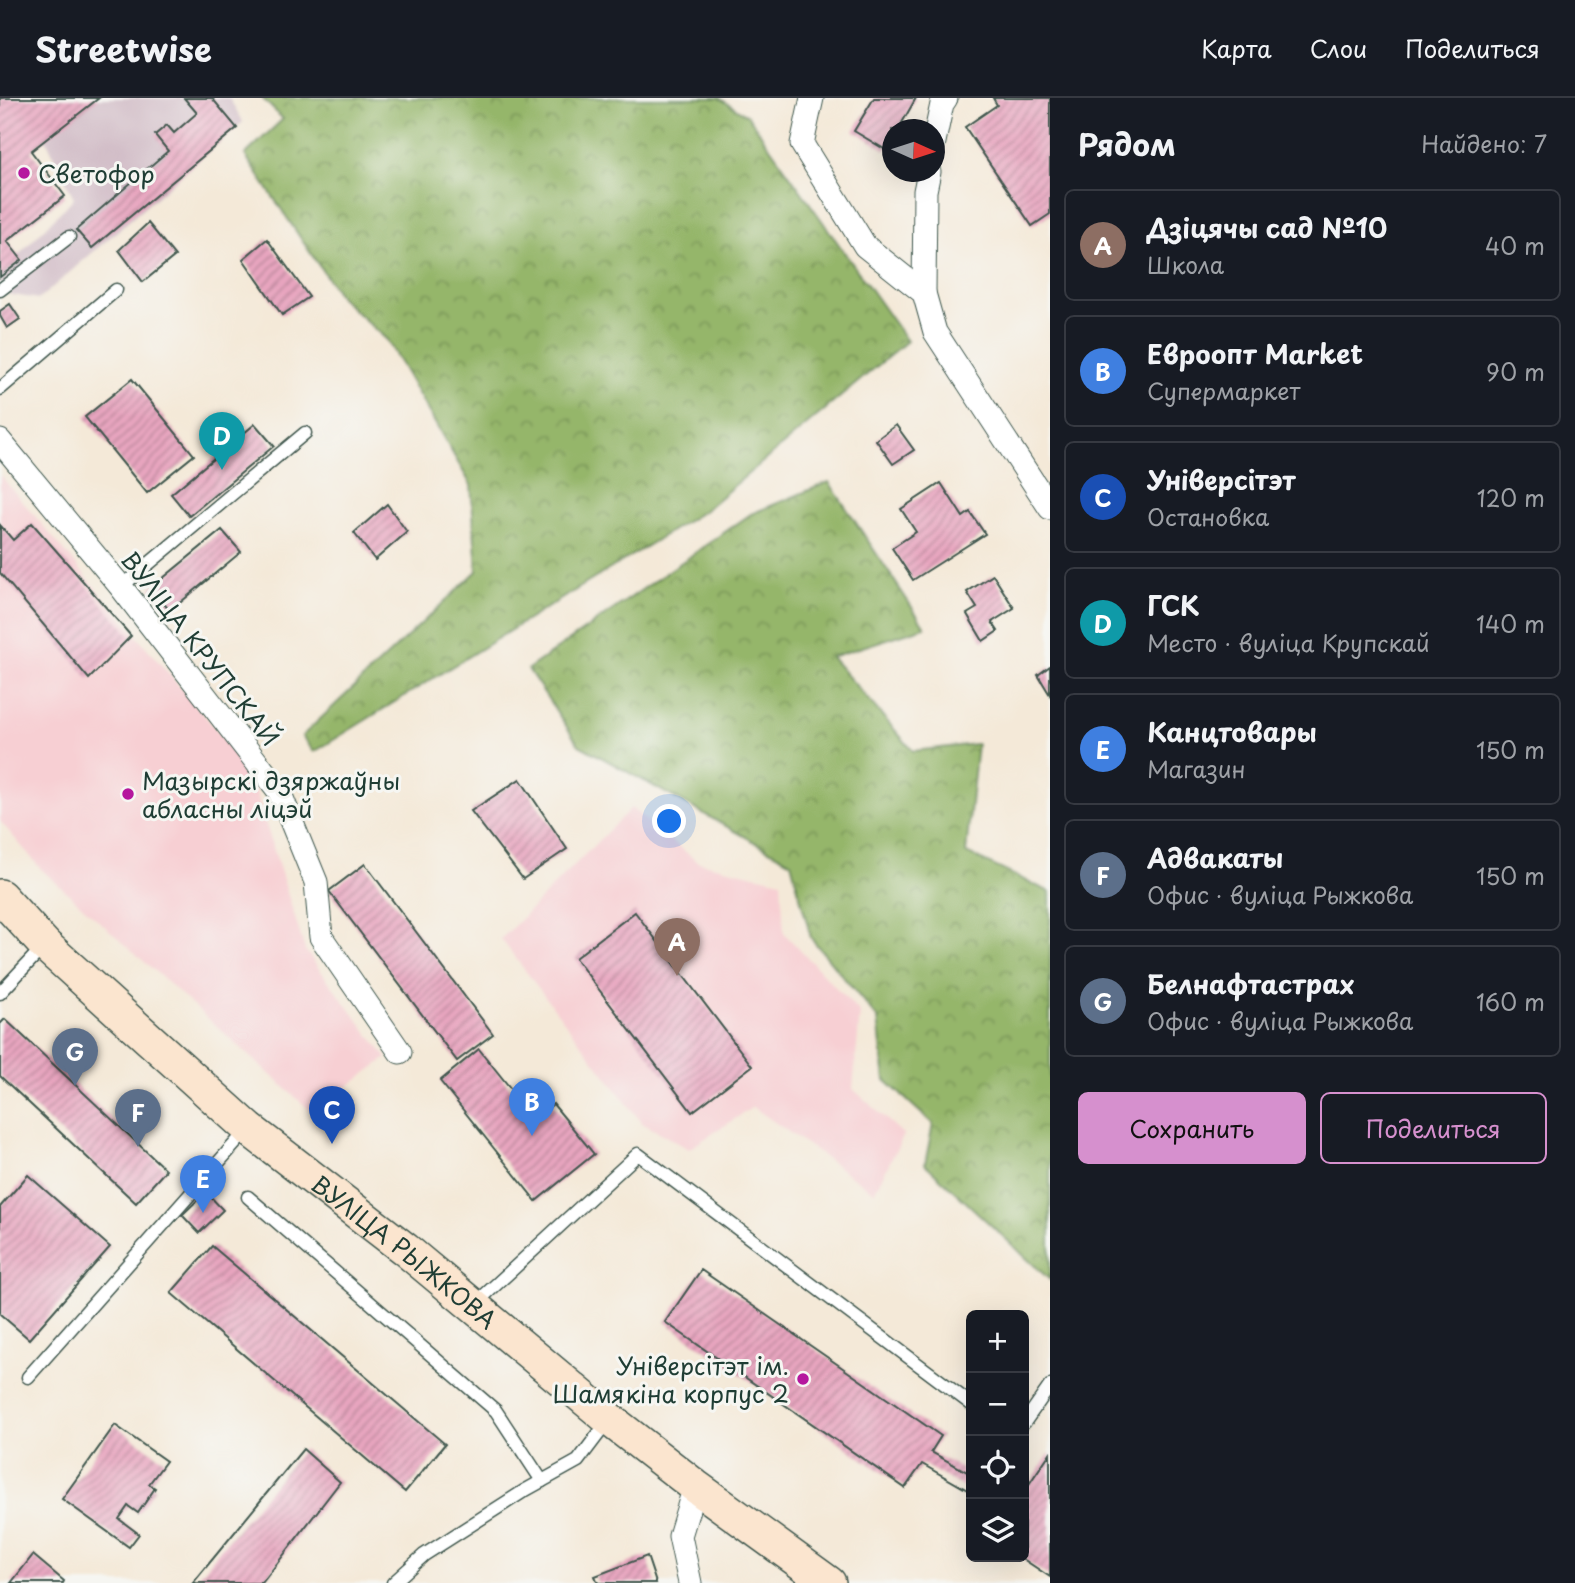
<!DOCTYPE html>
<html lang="ru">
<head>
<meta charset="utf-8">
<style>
	:root { --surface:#171b24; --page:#242831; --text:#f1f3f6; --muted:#9ea1a6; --line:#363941; --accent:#d690ce }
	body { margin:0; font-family:"Playpen Sans",sans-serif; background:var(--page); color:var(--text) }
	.controls { position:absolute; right:21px; bottom:21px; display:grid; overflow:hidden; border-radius:10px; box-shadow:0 7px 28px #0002 }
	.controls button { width:63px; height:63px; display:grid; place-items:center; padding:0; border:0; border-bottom:2px solid var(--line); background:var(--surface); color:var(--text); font:35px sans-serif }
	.compass { position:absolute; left:882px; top:21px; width:63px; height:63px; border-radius:50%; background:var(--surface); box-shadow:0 7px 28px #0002; rotate:93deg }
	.you { position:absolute; left:670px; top:724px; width:24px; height:24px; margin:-18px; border:5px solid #fff; border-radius:50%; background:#1a73e8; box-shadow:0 0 0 10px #1a73e833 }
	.badge { display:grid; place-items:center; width:46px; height:46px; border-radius:50%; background:var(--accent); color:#fff; font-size:23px; font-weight:700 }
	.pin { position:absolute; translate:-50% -58px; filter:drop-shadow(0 2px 4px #0008) }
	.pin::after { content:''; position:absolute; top:37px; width:24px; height:21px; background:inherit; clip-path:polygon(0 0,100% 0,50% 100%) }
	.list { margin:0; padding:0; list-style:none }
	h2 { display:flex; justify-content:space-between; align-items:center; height:91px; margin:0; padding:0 28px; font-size:30px }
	h2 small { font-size:23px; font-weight:400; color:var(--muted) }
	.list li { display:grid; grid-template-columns:46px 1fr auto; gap:21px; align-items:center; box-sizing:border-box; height:112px; margin:0 14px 14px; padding:0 14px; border:2px solid var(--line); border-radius:10px }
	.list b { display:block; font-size:26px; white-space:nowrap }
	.list p { margin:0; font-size:23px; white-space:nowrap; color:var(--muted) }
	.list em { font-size:23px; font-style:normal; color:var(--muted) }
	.actions { display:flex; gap:14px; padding:21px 28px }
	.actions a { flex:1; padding:16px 0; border:2px solid var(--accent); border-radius:10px; text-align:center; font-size:24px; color:var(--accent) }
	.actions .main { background:var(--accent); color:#111 }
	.icon { flex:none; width:38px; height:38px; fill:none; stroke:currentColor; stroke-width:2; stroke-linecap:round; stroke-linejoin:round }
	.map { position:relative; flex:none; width:1050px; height:1485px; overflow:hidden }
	header { display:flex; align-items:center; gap:42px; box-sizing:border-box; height:98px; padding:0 35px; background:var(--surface); border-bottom:2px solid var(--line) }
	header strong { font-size:33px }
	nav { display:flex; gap:38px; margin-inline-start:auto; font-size:24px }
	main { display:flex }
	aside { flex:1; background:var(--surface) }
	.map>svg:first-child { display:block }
	.built { fill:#f7cfd3 }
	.industrial { fill:#d2bdc7 }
	.forest { fill:url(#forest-crowns); stroke:#5a7a4f; stroke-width:2 }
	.building { fill:url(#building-hatch) }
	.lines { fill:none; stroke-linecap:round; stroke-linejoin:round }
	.service-casing { stroke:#3f574d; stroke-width:15 }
	.minor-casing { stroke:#3f574d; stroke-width:25 }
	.secondary-casing { stroke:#3f574d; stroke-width:36 }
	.service { stroke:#fff; stroke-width:12 }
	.minor { stroke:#fff; stroke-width:23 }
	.secondary { stroke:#fbe5cf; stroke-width:33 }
	.poi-dot { fill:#b5179e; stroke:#f6f6f2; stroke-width:2.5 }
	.labels { text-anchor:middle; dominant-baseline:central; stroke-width:6; stroke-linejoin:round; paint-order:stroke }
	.poi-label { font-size:24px; fill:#1f3d34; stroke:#f6f6f2; text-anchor:start }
	.street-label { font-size:24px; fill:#1f3d34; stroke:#f6f6f2 }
</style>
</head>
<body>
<header>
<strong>Streetwise</strong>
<nav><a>Карта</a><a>Слои</a><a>Поделиться</a></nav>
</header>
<main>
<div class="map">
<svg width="1050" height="1485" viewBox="0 0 1050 1485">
	<defs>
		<pattern id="forest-crowns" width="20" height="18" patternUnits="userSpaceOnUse" patternTransform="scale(1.75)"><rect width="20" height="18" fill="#95b66a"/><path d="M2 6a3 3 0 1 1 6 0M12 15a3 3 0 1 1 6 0" fill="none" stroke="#799558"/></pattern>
		<pattern id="building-hatch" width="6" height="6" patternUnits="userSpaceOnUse" patternTransform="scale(1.75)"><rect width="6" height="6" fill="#e8a5bf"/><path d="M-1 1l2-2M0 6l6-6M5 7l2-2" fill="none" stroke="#bb889c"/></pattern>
	</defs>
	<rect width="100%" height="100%" fill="#f6f6f2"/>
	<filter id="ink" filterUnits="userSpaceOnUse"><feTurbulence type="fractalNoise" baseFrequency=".0143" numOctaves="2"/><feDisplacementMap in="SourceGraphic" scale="14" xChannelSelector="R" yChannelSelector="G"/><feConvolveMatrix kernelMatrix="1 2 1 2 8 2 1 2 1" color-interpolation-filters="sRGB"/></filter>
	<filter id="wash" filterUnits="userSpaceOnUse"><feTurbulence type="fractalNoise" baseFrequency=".00686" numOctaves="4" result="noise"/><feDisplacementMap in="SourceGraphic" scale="28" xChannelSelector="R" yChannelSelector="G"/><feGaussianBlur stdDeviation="1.57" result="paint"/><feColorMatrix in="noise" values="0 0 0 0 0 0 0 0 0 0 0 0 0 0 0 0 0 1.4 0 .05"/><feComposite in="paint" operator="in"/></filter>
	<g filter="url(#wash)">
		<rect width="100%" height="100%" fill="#f4e9d8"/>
		<g class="built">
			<polygon points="0,377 248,669 305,852 387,960 312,1014 41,771 0,723"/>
			<polygon points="631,710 698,764 781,783 784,835 860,915 853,991 904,1037 874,1094 753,1009 689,1051 642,1025 501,841"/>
		</g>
		<polygon class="industrial" points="26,0 229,0 243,24 39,201 0,195 0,176 74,100"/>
		<g class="forest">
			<polygon points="262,0 719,0 748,18 907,243 705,412 314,654 302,638 477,473 471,387 387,242 340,199 245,57 283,21"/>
			<polygon points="829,384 925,529 831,559 913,653 977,646 966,755 1050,794 1050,1182 925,1066 933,1026 885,982 878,921 811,840 791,764 579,647 528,571 751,416"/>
		</g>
		<g id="blocks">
			<g class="building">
				<polygon points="0,0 99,0 31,53 65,98 7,143 22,162 0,179"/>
				<polygon points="184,0 212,0 237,30 92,150 76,132 168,53 155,37 167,27 174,35 197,15"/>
				<polygon points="874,0 916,0 898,32 892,32 892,41 886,52 854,33"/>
				<polygon points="993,0 1050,0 1050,116 1032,128 965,29 997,7"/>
				<polygon points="148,125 175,158 143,184 119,152"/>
				<polygon points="267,141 309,199 282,217 243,161"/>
				<polygon points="10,206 20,221 7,230 0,218 0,213"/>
				<polygon points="132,281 194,357 147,395 85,319"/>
				<polygon points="255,326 274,348 189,418 171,396"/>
				<polygon points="896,327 914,352 893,366 876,342"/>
				<polygon points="941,385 963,419 970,414 985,436 913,482 892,450 916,434 901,411"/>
				<polygon points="387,406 407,434 375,462 354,435"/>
				<polygon points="32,425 131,538 89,581 0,475 0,427 13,442"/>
				<polygon points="222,432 241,454 170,513 151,490"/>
				<polygon points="993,477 1014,510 992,524 998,533 983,543 967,516 977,510 967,494"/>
				<polygon points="1050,568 1050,597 1038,577"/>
				<polygon points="520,681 567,751 523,781 471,713"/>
				<polygon points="365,766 493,936 457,963 329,793"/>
				<polygon points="635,814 752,968 692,1014 575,860"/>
				<polygon points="5,921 166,1072 136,1105 0,978 0,926"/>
				<polygon points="479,951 535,1021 553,1006 594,1056 536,1103 440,983"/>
				<polygon points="28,1077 110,1149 29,1241 0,1216 0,1109"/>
				<polygon points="206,1094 223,1112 199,1135 182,1117"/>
				<polygon points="212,1148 445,1346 405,1394 171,1195"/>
				<polygon points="701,1172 941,1338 931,1354 971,1376 971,1394 922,1366 905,1390 665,1224"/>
				<polygon points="115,1327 166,1363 149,1386 155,1390 138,1415 128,1408 119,1421 139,1436 129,1449 62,1401"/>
				<polygon points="303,1351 340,1384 262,1485 193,1485"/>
				<polygon points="1050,1355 1050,1479 1020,1459 1024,1459 1024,1390 1025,1392"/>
				<polygon points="33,1457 64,1483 63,1485 11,1485"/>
				<polygon points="647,1458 656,1485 598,1485 595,1478"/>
			</g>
		</g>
	</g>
	<g filter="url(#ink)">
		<use href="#blocks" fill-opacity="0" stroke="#3f574d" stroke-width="2"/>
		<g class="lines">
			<defs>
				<g id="service">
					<polyline points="0,192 69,139"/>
					<polyline points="0,291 116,192"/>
					<polyline points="121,489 305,335"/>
					<polyline points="0,895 45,847"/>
					<polyline points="248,1099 496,1313 542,1383"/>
					<polyline points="475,1206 638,1056 971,1306"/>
					<polyline points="28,1279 248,1031"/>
					<polyline points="1024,1325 1050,1288"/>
					<polyline points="393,1485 424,1457 524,1393 578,1363 609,1322"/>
				</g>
				<g id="minor">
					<polyline points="812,0 802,46 865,148 924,195 935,234 1050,410"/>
					<polyline points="934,44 942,6 946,0"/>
					<polyline points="924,195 925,93 929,74"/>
					<polyline points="0,343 121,489 279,693 316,784 321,839 400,954"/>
					<polyline points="690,1485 680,1438 695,1388"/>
				</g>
				<g id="secondary">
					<path id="s1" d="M 0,798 L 45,847 L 249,1031 L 406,1152 L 609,1321 L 695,1388 L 829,1485"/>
				</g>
			</defs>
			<use href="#service" class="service-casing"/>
			<use href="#minor" class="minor-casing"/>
			<use href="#secondary" class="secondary-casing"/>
			<use href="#service" class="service"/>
			<use href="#minor" class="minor"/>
			<use href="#secondary" class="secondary"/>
		</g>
	</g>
	<g class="poi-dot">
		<circle cx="24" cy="75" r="7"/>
		<circle cx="128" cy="696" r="7"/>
		<circle cx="803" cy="1281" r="7"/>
	</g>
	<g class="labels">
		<g class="poi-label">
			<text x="38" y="75">Светофор</text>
			<text x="142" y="682">Мазырскі дзяржаўны<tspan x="142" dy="28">абласны ліцэй</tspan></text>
			<text x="789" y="1267" text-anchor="end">Універсітэт ім.<tspan x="789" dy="28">Шамякіна корпус 2</tspan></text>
		</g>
		<g class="street-label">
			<text transform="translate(201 550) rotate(52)">ВУЛІЦА КРУПСКАЙ</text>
			<text stroke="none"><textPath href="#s1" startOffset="539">ВУЛІЦА РЫЖКОВА</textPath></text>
		</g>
	</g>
</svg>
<div class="controls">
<button>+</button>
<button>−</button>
<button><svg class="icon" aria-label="locate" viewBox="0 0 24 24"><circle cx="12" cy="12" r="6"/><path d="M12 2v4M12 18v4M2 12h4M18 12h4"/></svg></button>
<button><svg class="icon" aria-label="layers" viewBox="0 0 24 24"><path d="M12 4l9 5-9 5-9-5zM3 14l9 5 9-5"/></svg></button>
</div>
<svg class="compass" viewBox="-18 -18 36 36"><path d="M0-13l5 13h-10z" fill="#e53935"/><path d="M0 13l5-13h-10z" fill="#9ea1a6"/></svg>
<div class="you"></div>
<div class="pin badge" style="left:677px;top:878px;background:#8d6e63">A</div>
<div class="pin badge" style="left:532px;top:1038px;background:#3f7fe0">B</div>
<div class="pin badge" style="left:332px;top:1046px;background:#1a4fb4">C</div>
<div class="pin badge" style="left:222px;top:372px;background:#0f9aa8">D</div>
<div class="pin badge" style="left:203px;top:1115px;background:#3f7fe0">E</div>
<div class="pin badge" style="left:138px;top:1049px;background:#5c6f8a">F</div>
<div class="pin badge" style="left:75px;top:988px;background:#5c6f8a">G</div>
</div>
<aside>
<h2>Рядом<small>Найдено: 7</small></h2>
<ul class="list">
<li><span class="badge" style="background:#8d6e63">A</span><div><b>Дзіцячы сад №10</b><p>Школа</p></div><em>40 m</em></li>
<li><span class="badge" style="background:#3f7fe0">B</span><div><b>Евроопт Market</b><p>Супермаркет</p></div><em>90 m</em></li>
<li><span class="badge" style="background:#1a4fb4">C</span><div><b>Універсітэт</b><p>Остановка</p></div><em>120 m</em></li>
<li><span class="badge" style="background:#0f9aa8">D</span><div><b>ГСК</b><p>Место · вуліца Крупскай</p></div><em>140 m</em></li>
<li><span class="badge" style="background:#3f7fe0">E</span><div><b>Канцтовары</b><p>Магазин</p></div><em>150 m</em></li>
<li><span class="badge" style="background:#5c6f8a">F</span><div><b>Адвакаты</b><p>Офис · вуліца Рыжкова</p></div><em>150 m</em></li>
<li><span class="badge" style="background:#5c6f8a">G</span><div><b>Белнафтастрах</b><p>Офис · вуліца Рыжкова</p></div><em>160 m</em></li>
</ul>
<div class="actions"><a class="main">Сохранить</a><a>Поделиться</a></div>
</aside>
</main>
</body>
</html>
